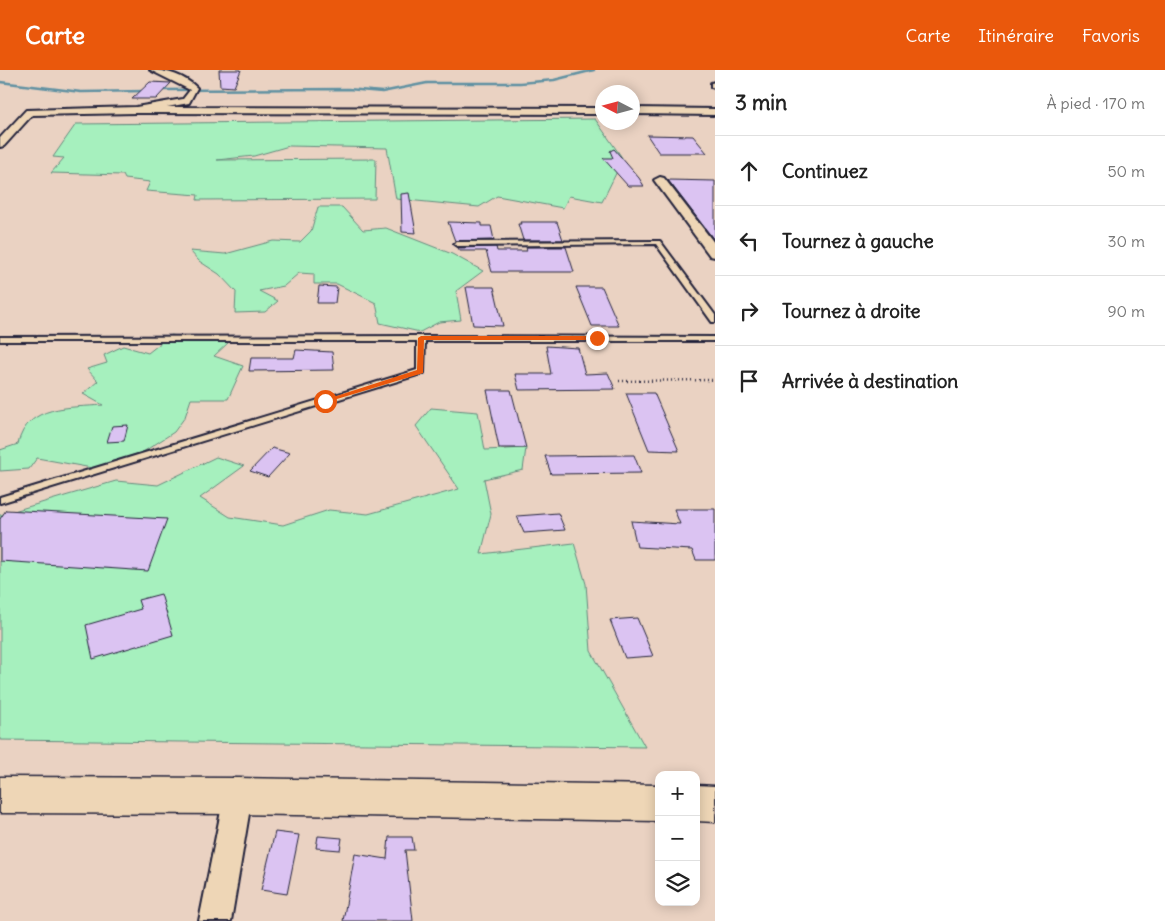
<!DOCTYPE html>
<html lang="fr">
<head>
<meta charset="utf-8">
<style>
	:root { --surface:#fff; --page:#f2f2f2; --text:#222; --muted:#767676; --line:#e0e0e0; --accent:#ea580c }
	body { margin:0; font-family:Delius,sans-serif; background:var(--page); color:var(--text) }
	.controls { position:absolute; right:15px; bottom:15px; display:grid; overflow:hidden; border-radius:10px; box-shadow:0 2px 12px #0003 }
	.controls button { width:45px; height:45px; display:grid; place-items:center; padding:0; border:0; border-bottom:1px solid var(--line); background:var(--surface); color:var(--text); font:25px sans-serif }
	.compass { position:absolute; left:595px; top:15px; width:45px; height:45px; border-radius:50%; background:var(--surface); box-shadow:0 2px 12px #0003; rotate:276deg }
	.stop { position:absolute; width:15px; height:15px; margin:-11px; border:4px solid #ea580c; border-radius:50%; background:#fff }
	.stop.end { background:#ea580c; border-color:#fff; box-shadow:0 1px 5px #0008 }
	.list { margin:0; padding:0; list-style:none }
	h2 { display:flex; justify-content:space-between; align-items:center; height:65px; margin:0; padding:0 20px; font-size:21px }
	h2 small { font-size:16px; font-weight:400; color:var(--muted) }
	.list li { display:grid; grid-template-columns:32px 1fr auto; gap:15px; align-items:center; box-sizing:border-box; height:70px; padding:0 20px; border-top:1px solid var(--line) }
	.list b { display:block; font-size:19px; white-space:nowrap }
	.list em { font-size:16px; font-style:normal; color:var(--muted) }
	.icon { flex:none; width:28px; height:28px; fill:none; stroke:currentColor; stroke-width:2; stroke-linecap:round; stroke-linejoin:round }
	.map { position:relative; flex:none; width:715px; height:851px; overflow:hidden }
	header { display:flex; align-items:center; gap:30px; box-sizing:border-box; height:70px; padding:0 25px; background:var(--accent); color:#fff }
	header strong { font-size:24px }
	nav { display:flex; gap:28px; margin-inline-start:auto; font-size:18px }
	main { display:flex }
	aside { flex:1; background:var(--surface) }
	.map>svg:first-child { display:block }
	.green { fill:#a6f0be; stroke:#64897c }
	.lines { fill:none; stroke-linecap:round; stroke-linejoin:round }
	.stream { stroke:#6091a2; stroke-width:2.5 }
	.building { fill:#dbc3f2; stroke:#22223b }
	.lane-casing { stroke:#22223b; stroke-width:4 }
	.street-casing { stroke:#22223b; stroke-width:4 }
	.secondary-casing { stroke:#22223b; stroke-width:3 }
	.path { stroke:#22223b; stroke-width:2.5; stroke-dasharray:1 3; stroke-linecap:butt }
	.lane { fill:#eed6b6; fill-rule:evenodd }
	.street { fill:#eed6b6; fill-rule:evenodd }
	.secondary { fill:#eed6b6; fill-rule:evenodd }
	.route { fill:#ea580c }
</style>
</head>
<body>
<header>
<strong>Carte</strong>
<nav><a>Carte</a><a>Itinéraire</a><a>Favoris</a></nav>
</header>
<main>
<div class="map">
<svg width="715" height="851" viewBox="0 0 715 851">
	<rect width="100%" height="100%" fill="#ead2c2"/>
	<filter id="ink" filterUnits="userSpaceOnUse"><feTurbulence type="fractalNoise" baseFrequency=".02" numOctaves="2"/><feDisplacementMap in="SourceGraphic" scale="10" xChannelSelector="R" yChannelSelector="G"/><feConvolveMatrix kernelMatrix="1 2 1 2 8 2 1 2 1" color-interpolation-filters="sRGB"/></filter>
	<g filter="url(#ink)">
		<g class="green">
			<polygon points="595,49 623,89 602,132 569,126 563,138 497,126 479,137 396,129 387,78 289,76 254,86 217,90 376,89 375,129 197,130 198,125 146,121 150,112 125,109 123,105 51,103 64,88 53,87 76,54"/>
			<polygon points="318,137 342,137 363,160 386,158 452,184 483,201 456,221 461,250 439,252 420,262 380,253 376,233 337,214 314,214 314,204 299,203 284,216 259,221 278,231 265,242 235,243 236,222 219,204 199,191 190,181 225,184 273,171 300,172 311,161"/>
			<path d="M 171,265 L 229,272 L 214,286 L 243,296 L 228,329 L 191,329 L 185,347 L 174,362 L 143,382 L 92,398 L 37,388 L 29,399 L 0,401 L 0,380 L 18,374 C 27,334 70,338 103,335 L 83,324 L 98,311 L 87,299 L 107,293 L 104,285 L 123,276 L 148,283 Z"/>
			<polygon points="431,338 478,342 485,380 526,378 523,400 484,409 491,444 481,484 574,473 586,514 591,581 645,677 0,670 0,445 116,411 158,415 216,387 244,396 200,428 230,447 283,455 329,440 368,444 459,419 416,356"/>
		</g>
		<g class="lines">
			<g class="stream">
				<polyline points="0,12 81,22 146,21"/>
				<polyline points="157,20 348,19 382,22 427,13 520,13 554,10 594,0"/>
			</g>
		</g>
		<g class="building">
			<polygon points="219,0 241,0 234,17 220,16"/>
			<polygon points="150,12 171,13 156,29 132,29"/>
			<polygon points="647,65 693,66 707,83 659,83"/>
			<polygon points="614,79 639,108 644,116 628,116 603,88 613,88 610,81"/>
			<polygon points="668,110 715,111 715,171"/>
			<polygon points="409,123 416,163 402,162 401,124"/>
			<polygon points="448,152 482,153 482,156 491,156 494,170 455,171"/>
			<polygon points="520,152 557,152 563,170 523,170 518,154 521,154"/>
			<polygon points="496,177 497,181 527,181 526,177 566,177 574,202 492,202 486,181 460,181 458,178"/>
			<polygon points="319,216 337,217 335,233 317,233"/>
			<polygon points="466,217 494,217 503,256 473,255"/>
			<polygon points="576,217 602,217 619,256 592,256"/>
			<polygon points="546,276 578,278 585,304 608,303 615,319 519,320 515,304 551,304"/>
			<polygon points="296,280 332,282 334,300 249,301 251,288 294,288"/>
			<polygon points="487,320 511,320 526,378 499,378"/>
			<polygon points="626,323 654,323 679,381 649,380"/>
			<polygon points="128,355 124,371 107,372 112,356"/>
			<polygon points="272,378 290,383 268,407 250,401"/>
			<polygon points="634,385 641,403 551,404 545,386"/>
			<polygon points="674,439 715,439 715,490 696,490 692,480 637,477 631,451 680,454"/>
			<polygon points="6,440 167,449 148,501 0,491 0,449"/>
			<polygon points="558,443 565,460 524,463 517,446"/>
			<polygon points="161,524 173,565 93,589 86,555 141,539 138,530"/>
			<polygon points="637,548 653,586 625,588 610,550"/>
			<polygon points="275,762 299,765 287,824 261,820"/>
			<polygon points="318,766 342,768 340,780 316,778"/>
			<polygon points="389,767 412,767 414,780 405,780 413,851 343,851 355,784 387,789"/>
		</g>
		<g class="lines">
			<defs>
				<g id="lane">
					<polygon points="660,171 715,245 715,252 712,252 656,174 457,176 454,174 457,172"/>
					<polygon points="421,266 715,267 715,271 425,271 424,303 0,433 0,427 417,300 417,271 0,271 0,267"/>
				</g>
				<g id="street">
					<path d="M 150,0 C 167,0 185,6 197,18 L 189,33 L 167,37 L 602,38 L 602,44 L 136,43 L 32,45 L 4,76 L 0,77 L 0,68 L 26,40 L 136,37 L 183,29 L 190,20 Z"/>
					<polygon points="715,12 715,18 711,17 711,13"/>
					<polygon points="632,38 715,39 715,45 632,44"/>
					<polygon points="660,107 664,108 715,174 715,187 710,186 654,110"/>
					<polygon points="238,713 248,717 252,726 231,851 199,851 224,726 228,717"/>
				</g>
				<g id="secondary">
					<polygon points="0,707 238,708 659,715 659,751 238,744 0,743"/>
					<polygon points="696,715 715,716 715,752 696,751"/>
				</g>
			</defs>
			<use href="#lane" class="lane-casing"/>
			<use href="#street" class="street-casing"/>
			<use href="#secondary" class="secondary-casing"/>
			<polyline class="path" points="619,311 715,310"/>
			<use href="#lane" class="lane"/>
			<use href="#street" class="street"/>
			<use href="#secondary" class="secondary"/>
		</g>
	</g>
	<polygon class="route" points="597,266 600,270 424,270 423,303 327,332 321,331 417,300 418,268 421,266"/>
</svg>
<div class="controls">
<button>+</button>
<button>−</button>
<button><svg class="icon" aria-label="layers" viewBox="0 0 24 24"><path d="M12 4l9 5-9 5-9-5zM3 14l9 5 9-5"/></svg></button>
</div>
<svg class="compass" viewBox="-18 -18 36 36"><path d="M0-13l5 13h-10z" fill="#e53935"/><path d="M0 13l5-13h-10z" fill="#767676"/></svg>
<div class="stop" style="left:325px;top:331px"></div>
<div class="stop end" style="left:597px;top:268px"></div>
</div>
<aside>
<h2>3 min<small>À pied · 170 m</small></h2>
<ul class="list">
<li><svg class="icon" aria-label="ahead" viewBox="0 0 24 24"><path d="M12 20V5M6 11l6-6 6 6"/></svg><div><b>Continuez</b></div><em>50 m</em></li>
<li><svg class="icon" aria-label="left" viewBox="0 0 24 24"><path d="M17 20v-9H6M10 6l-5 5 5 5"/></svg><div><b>Tournez à gauche</b></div><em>30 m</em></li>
<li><svg class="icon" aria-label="right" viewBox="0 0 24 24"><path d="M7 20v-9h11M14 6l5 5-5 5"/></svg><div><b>Tournez à droite</b></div><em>90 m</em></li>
<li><svg class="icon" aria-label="arrive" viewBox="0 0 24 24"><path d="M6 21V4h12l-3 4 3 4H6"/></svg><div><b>Arrivée à destination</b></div></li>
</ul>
</aside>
</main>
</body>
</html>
